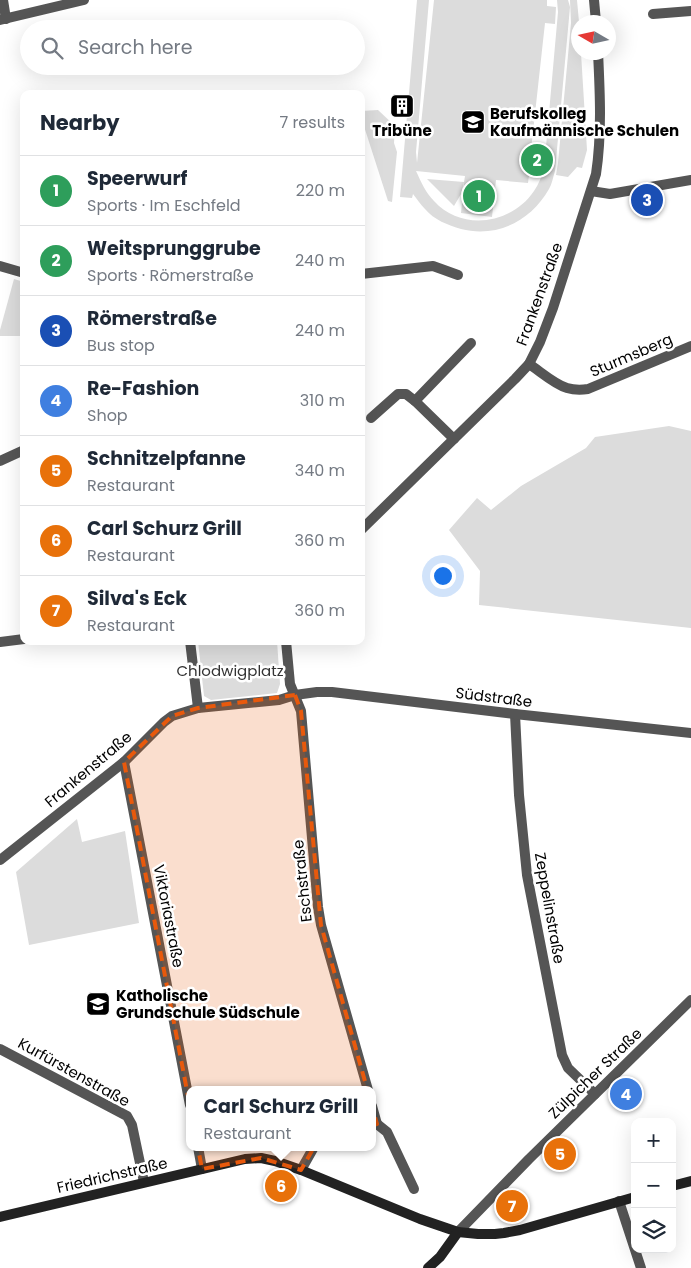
<!DOCTYPE html>
<html lang="en">
<head>
<meta charset="utf-8">
<style>
	:root { --surface:#fff; --page:#f6f6f7; --text:#1f2937; --muted:#747a83; --line:#e0e1e3; --accent:#111827 }
	body { margin:0; font-family:Poppins,sans-serif; background:var(--page); color:var(--text) }
	.controls { position:absolute; right:15px; bottom:15px; display:grid; overflow:hidden; border-radius:10px; box-shadow:0 5px 20px #0002 }
	.controls button { width:45px; height:45px; display:grid; place-items:center; padding:0; border:0; border-bottom:1px solid var(--line); background:var(--surface); color:var(--text); font:25px sans-serif }
	.compass { position:absolute; left:571px; top:15px; width:45px; height:45px; border-radius:50%; background:var(--surface); box-shadow:0 5px 20px #0002; rotate:279deg }
	.you { position:absolute; left:442px; top:575px; width:18px; height:18px; margin:-12px; border:4px solid #fff; border-radius:50%; background:#1a73e8; box-shadow:0 0 0 8px #1a73e833 }
	.badge { display:grid; place-items:center; width:32px; height:32px; border-radius:50%; background:var(--accent); color:#fff; font-size:16px; font-weight:700 }
	.pin { position:absolute; translate:-50% -50%; border:2px solid #fff; box-shadow:0 1px 5px #0006 }
	.popup { position:absolute; left:186px; top:1086px; width:190px; height:65px; box-sizing:border-box; display:grid; place-content:center; border-radius:10px; background:var(--surface); filter:drop-shadow(0 1px 4px #0005); font-size:16px; white-space:nowrap; color:var(--muted) }
	.popup b { font-size:19px; color:var(--text) }
	.popup::after { content:''; position:absolute; left:50%; top:100%; margin-left:-10px; border:10px solid transparent; border-top-color:var(--surface) }
	.list { margin:0; padding:0; list-style:none }
	h2 { display:flex; justify-content:space-between; align-items:center; height:65px; margin:0; padding:0 20px; font-size:21px }
	h2 small { font-size:16px; font-weight:400; color:var(--muted) }
	.list li { display:grid; grid-template-columns:32px 1fr auto; gap:15px; align-items:center; box-sizing:border-box; height:70px; padding:0 20px; border-top:1px solid var(--line) }
	.list b { display:block; font-size:19px; white-space:nowrap }
	.list p { margin:0; font-size:16px; white-space:nowrap; color:var(--muted) }
	.list em { font-size:16px; font-style:normal; color:var(--muted) }
	.icon { flex:none; width:28px; height:28px; fill:none; stroke:currentColor; stroke-width:2; stroke-linecap:round; stroke-linejoin:round }
	.map { position:relative; flex:none; width:691px; height:1268px; overflow:hidden }
	.search { position:absolute; background:var(--surface); box-shadow:0 5px 20px #0002; left:20px; top:20px; width:345px; height:55px; display:flex; align-items:center; gap:12px; box-sizing:border-box; padding:0 18px; border-radius:28px; color:var(--muted); font-size:19px }
	.panel { position:absolute; background:var(--surface); box-shadow:0 5px 20px #0002; left:20px; top:90px; width:345px; height:555px; border-radius:10px }
	.map>svg:first-child { display:block }
	.green { fill:#dcdcdc }
	.lines { fill:none; stroke-linecap:round; stroke-linejoin:round }
	.minor { stroke:#555; stroke-width:10 }
	.tertiary { stroke:#555; stroke-width:10 }
	.secondary { stroke:#222; stroke-width:10 }
	.marked { fill:#e8590c; fill-opacity:0.2; stroke:#e8590c; stroke-width:4; stroke-dasharray:10 6; stroke-linejoin:round }
	.labels { text-anchor:middle; dominant-baseline:central; stroke-width:5; stroke-linejoin:round; paint-order:stroke }
	.poi-label { font-size:15px; font-weight:bold; fill:#000; stroke:#fff; text-anchor:start }
	.street-label { font-size:15px; fill:#000; stroke:#fff }
	.park-label { font-size:15px; fill:#333; stroke:#fff }
</style>
</head>
<body>
<div class="map">
<svg width="691" height="1268" viewBox="0 0 691 1268">
	<rect width="100%" height="100%" fill="#fff"/>
	<g class="green">
		<path d="M 417,0 L 429,0 L 416,152 L 417,163 L 434,0 L 547,0 L 547,6 L 556,7 L 555,24 L 545,23 L 531,150 L 544,152 L 542,169 L 530,168 L 528,183 L 496,180 L 492,217 L 461,213 L 464,182 L 461,194 L 454,206 L 427,179 L 464,182 L 465,176 L 416,171 C 421,182 426,193 434,201 C 462,232 512,224 534,191 C 539,184 541,177 544,169 L 558,12 L 557,0 L 568,0 L 570,7 L 555,171 C 553,177 552,184 549,189 C 531,221 497,238 461,229 C 448,225 434,220 425,209 C 420,204 417,199 413,194 L 412,198 L 400,197 Z"/>
		<polygon points="570,0 577,0 579,22 578,52 581,53 587,150 582,168 577,167 568,177 556,175 558,163 571,23"/>
		<polygon points="378,110 395,126 394,143 397,152 392,202 388,201 361,117 361,111"/>
		<polygon points="14,279 24,282 24,336 0,336 0,330"/>
		<polygon points="669,426 691,431 691,628 479,605 480,571 449,530 477,498 491,510 521,486 586,448 595,437"/>
		<polygon points="198,641 277,641 280,684 277,693 211,700 204,696"/>
		<polygon points="77,819 82,842 125,831 139,923 29,945 16,872"/>
	</g>
	<g class="lines">
		<g class="minor">
			<polyline points="3,0 6,19"/>
			<polyline points="594,0 596,22"/>
			<polyline points="653,14 691,11"/>
			<polyline points="591,191 610,194 691,180"/>
			<polyline points="0,266 24,273"/>
			<polyline points="361,274 433,266 458,275"/>
			<path d="M 529,364 C 540,371 554,384 567,388 C 574,390 581,390 588,389 L 691,346"/>
			<polyline points="371,418 398,394 406,394 415,401"/>
			<polyline points="454,439 415,401 471,343"/>
			<polyline points="0,461 24,450"/>
			<path d="M 361,530 L 515,379 L 529,364 L 540,342 L 553,308 L 596,174 C 602,134 600,93 598,52"/>
			<polyline points="190,641 198,708"/>
			<polyline points="286,641 290,684 301,711 318,907 321,925 368,1090"/>
			<polyline points="0,642 24,639"/>
			<polyline points="515,714 519,795 527,875 562,1055 568,1068 595,1094"/>
			<polyline points="124,762 190,1105"/>
			<polyline points="0,860 124,762 164,722 172,716 198,708 279,700 295,695 317,692 332,692 515,714 691,733"/>
			<polyline points="0,1049 127,1116 132,1125 144,1182"/>
			<polyline points="372,1106 377,1124"/>
			<polyline points="372,1125 377,1124 387,1132 414,1189"/>
			<polyline points="198,1147 202,1169"/>
			<polyline points="301,1170 314,1147"/>
			<polyline points="619,1201 641,1268"/>
		</g>
		<g class="tertiary">
			<polyline points="0,20 84,0"/>
			<polyline points="458,1232 529,1159 691,1000"/>
		</g>
		<g class="secondary">
			<polyline points="672,1186 691,1181"/>
			<polyline points="0,1217 245,1159 261,1158 275,1161 301,1170 420,1219 458,1232 478,1234 495,1234 504,1233 520,1230 635,1197"/>
			<polyline points="428,1268 440,1257 458,1232"/>
		</g>
	</g>
	<path class="marked" d="M 295,695 L 301,711 L 321,925 L 377,1124 L 327,1135 L 317,1142 L 301,1170 L 261,1158 L 202,1169 L 124,762 L 172,716 L 198,708 Z"/>
	<defs>
		<symbol id="building-square" viewBox="-11 -11 22 22"><rect x="-9" y="-9" width="18" height="18" rx="4" fill="#000" stroke="#fff"/><path d="M-4-6H4V6H1V3H-1V6H-4ZM-2.5-4.3h1.7v1.8h-1.7ZM.8-4.3h1.7v1.8H.8ZM-2.5-1h1.7V.8h-1.7ZM.8-1h1.7V.8H.8Z" fill="#fff"/></symbol>
		<symbol id="school-square" viewBox="-11 -11 22 22"><rect x="-9" y="-9" width="18" height="18" rx="4" fill="#000" stroke="#fff"/><path d="M0-5L7-2L0 1L-7-2ZM-4 1L0 2.5L4 1V4Q0 6-4 4Z" fill="#fff"/></symbol>
	</defs>
	<g fill-rule="evenodd">
		<use href="#building-square" x="388" y="92" width="28" height="28"/>
		<use href="#school-square" x="459" y="108" width="28" height="28"/>
		<use href="#school-square" x="84" y="990" width="28" height="28"/>
	</g>
	<g class="labels">
		<g class="poi-label">
			<text x="490" y="113">Berufskolleg<tspan x="490" dy="17">Kaufmännische Schulen</tspan></text>
			<text x="402" y="130" text-anchor="middle">Tribüne</text>
			<text x="116" y="995">Katholische<tspan x="116" dy="17">Grundschule Südschule</tspan></text>
		</g>
		<g class="street-label">
			<text transform="translate(539 294) rotate(-70)">Frankenstraße</text>
			<text transform="translate(631 355) rotate(-23)">Sturmsberg</text>
			<text transform="translate(494 697) rotate(7)">Südstraße</text>
			<text transform="translate(88 769) rotate(-40)">Frankenstraße</text>
			<text transform="translate(302 881) rotate(-96)">Eschstraße</text>
			<text transform="translate(550 908) rotate(80)">Zeppelinstraße</text>
			<text transform="translate(169 916) rotate(79)">Viktoriastraße</text>
			<text transform="translate(74 1072) rotate(29)">Kurfürstenstraße</text>
			<text transform="translate(595 1073) rotate(-44)">Zülpicher Straße</text>
			<text transform="translate(112 1175) rotate(-13)">Friedrichstraße</text>
		</g>
		<g class="park-label">
			<text x="230" y="670">Chlodwigplatz</text>
		</g>
	</g>
</svg>
<div class="controls">
<button>+</button>
<button>−</button>
<button><svg class="icon" aria-label="layers" viewBox="0 0 24 24"><path d="M12 4l9 5-9 5-9-5zM3 14l9 5 9-5"/></svg></button>
</div>
<svg class="compass" viewBox="-18 -18 36 36"><path d="M0-13l5 13h-10z" fill="#e53935"/><path d="M0 13l5-13h-10z" fill="#747a83"/></svg>
<div class="you"></div>
<div class="pin badge" style="left:479px;top:196px;background:#2e9e5b">1</div>
<div class="pin badge" style="left:537px;top:160px;background:#2e9e5b">2</div>
<div class="pin badge" style="left:647px;top:200px;background:#1a4fb4">3</div>
<div class="pin badge" style="left:626px;top:1094px;background:#3f7fe0">4</div>
<div class="pin badge" style="left:560px;top:1154px;background:#e8710a">5</div>
<div class="pin badge" style="left:281px;top:1186px;background:#e8710a">6</div>
<div class="popup"><b>Carl Schurz Grill</b>Restaurant</div>
<div class="pin badge" style="left:512px;top:1206px;background:#e8710a">7</div>
<div class="search"><svg class="icon" aria-label="search" viewBox="0 0 24 24"><circle cx="10" cy="10" r="6"/><path d="M15 15l6 6"/></svg>Search here</div>
<section class="panel">
<h2>Nearby<small>7 results</small></h2>
<ul class="list">
<li><span class="badge" style="background:#2e9e5b">1</span><div><b>Speerwurf</b><p>Sports · Im Eschfeld</p></div><em>220 m</em></li>
<li><span class="badge" style="background:#2e9e5b">2</span><div><b>Weitsprunggrube</b><p>Sports · Römerstraße</p></div><em>240 m</em></li>
<li><span class="badge" style="background:#1a4fb4">3</span><div><b>Römerstraße</b><p>Bus stop</p></div><em>240 m</em></li>
<li><span class="badge" style="background:#3f7fe0">4</span><div><b>Re-Fashion</b><p>Shop</p></div><em>310 m</em></li>
<li><span class="badge" style="background:#e8710a">5</span><div><b>Schnitzelpfanne</b><p>Restaurant</p></div><em>340 m</em></li>
<li><span class="badge" style="background:#e8710a">6</span><div><b>Carl Schurz Grill</b><p>Restaurant</p></div><em>360 m</em></li>
<li><span class="badge" style="background:#e8710a">7</span><div><b>Silva's Eck</b><p>Restaurant</p></div><em>360 m</em></li>
</ul>
</section>
</div>
</body>
</html>
